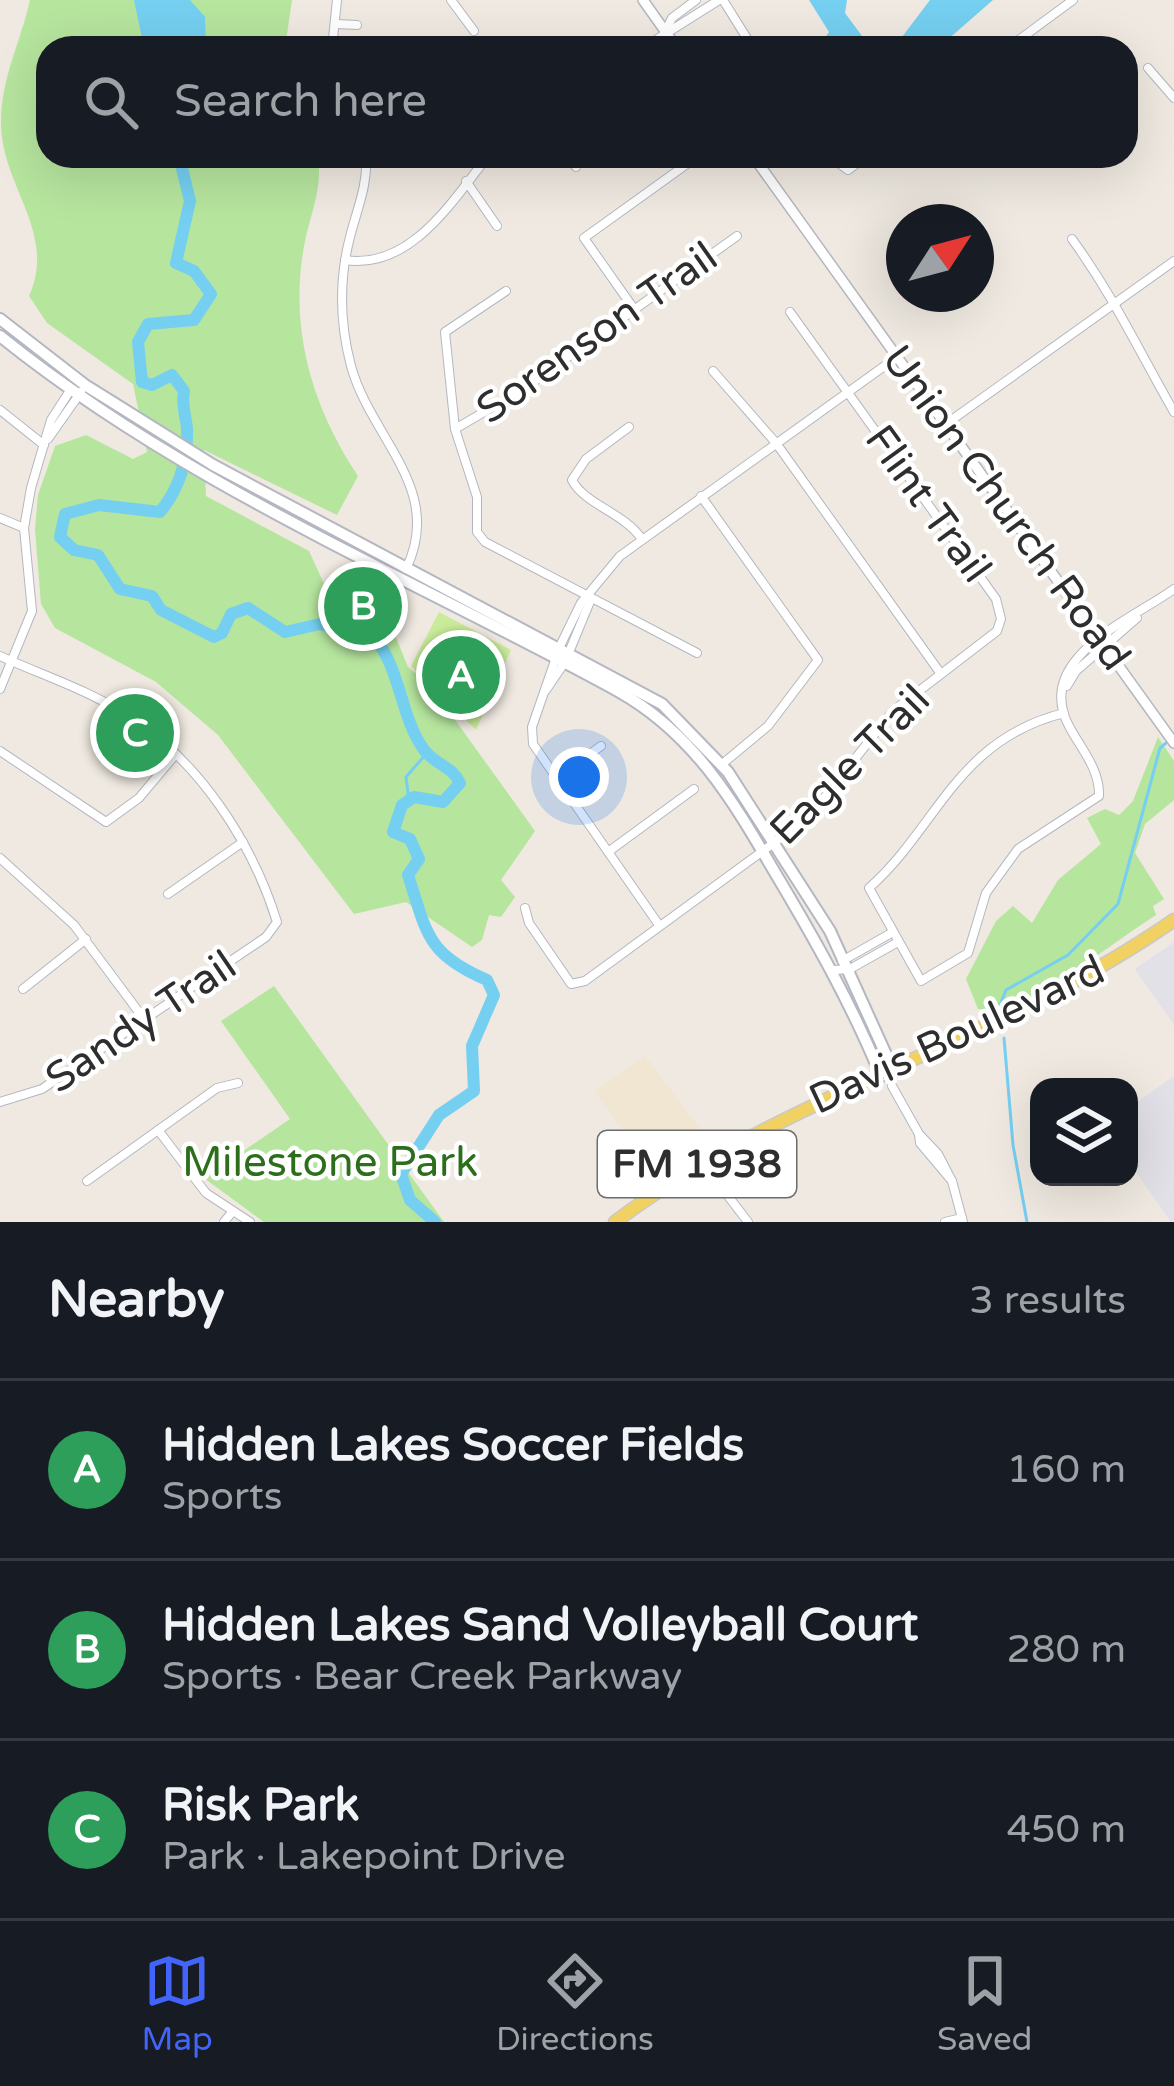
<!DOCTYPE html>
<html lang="en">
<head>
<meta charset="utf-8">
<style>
	:root { --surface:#171b24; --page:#20242c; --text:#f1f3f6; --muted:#9ea1a6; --line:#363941; --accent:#4264fb }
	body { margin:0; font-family:"Varela Round",sans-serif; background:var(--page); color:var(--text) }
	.controls { position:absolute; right:36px; bottom:36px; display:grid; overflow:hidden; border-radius:24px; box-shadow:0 12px 48px #0002 }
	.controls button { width:108px; height:108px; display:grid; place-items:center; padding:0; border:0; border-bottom:3px solid var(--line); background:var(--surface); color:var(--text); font:60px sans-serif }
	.compass { position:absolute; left:886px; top:204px; width:108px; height:108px; border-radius:50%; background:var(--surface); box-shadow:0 12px 48px #0002; rotate:54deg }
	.you { position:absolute; left:579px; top:777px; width:42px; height:42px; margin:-30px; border:9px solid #fff; border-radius:50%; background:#1a73e8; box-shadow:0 0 0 18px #1a73e833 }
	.badge { display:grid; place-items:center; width:78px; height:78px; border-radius:50%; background:var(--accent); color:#fff; font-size:39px; font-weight:700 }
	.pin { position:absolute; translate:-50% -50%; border:6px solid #fff; box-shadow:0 3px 12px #0006 }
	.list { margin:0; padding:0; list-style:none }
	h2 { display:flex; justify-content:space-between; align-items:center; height:156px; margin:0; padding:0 48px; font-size:51px }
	h2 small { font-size:39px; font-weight:400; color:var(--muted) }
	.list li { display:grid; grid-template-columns:78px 1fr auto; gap:36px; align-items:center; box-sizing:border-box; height:180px; padding:0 48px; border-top:3px solid var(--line) }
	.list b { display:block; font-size:45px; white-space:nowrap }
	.list p { margin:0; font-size:39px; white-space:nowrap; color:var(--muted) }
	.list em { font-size:39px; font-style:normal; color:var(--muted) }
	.icon { flex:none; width:66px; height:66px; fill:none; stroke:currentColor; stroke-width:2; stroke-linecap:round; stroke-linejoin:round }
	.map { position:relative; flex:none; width:1174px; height:1222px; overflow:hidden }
	.search { position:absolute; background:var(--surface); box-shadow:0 12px 48px #0002; left:36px; right:36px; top:36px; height:132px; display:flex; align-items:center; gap:30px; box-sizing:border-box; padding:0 42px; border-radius:36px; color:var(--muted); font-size:45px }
	.sheet { height:696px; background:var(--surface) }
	nav { display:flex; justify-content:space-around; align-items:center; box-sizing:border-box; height:168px; border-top:3px solid var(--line); background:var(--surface); font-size:33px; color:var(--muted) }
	nav a { display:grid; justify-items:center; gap:6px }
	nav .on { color:var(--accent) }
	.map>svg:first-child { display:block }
	.industrial { fill:#e3e1e8 }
	.education { fill:#f0e6d1 }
	.green { fill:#b6e59e }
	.pitch { fill:#c9ec9a }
	.water { fill:#75cff0 }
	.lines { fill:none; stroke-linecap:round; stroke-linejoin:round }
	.stream { stroke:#75cff0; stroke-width:3 }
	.river { stroke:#75cff0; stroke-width:12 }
	.minor-casing { stroke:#b4b7c1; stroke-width:10 }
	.tertiary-casing { stroke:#b4b7c1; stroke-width:12 }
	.secondary-casing { stroke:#b4b7c1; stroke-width:14 }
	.primary-casing { stroke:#c9c9c9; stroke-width:15 }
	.minor { stroke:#fff; stroke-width:8 }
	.tertiary { stroke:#fff; stroke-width:9 }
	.secondary { stroke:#fff; stroke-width:10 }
	.primary { stroke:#f2d163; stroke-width:12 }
	.labels { text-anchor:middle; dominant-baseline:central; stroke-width:9; stroke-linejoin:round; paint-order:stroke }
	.shield { fill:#fff; stroke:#6d6d6d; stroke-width:3 }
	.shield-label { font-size:39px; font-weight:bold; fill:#2e2e2e }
	.street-label { font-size:42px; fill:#2e2e2e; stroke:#fff }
	.park-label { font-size:42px; fill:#2c6e1b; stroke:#fff }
</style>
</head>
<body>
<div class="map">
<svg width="1174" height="1222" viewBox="0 0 1174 1222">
	<rect width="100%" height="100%" fill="#efe9e1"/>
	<g class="industrial">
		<polygon points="1174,942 1174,1025 1135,969"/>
		<polygon points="1174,1076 1174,1220 1171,1222 1129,1162 1129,1108"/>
	</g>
	<polygon class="education" points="645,1056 705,1136 651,1170 595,1091"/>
	<g class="green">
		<path d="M 30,0 L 292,0 L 285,48 L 48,48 L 48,156 L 318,156 C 323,189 310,214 304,246 C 289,329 312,407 358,476 L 337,515 L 204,450 L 206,496 L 309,551 L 330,597 L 392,628 L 408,667 L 430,685 L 535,831 L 501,880 L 515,897 L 501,917 L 489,915 L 482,940 L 472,947 L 406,902 L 354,914 L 218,735 L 156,682 L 55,628 L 41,604 L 35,530 L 38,495 L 55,446 L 86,435 L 133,459 L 147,452 L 133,384 L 47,323 L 29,296 C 57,234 4,189 1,127 C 0,79 20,45 30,0 Z"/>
		<path d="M 1158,737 L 1174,761 L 1174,800 L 1145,824 L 1135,853 L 1164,899 L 1153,906 L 1156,915 C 1116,940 1023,1016 978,1009 L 966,979 L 996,921 L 1013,906 L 1032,923 L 1058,880 L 1101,844 L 1087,818 L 1105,809 L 1119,815 L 1133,801 Z"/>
		<polygon points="274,986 444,1222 264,1222 204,1178 290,1119 221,1021"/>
	</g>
	<polygon class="pitch" points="439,612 511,650 476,730 411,666"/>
	<g class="water">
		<polygon points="134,0 190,0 205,17 206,48 144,48"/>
		<polygon points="809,0 847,0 845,13 862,36 899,41 930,0 993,0 938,48 818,48 829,32"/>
	</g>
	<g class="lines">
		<g class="stream">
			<polyline points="409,801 406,777 426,754"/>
			<polyline points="1000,1005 1006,990 1068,955 1118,904 1160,748 1166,743"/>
			<polyline points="1004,1038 1013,1145 1027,1222"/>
		</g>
		<path class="river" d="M 179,156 L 190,201 L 176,263 L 194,271 L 211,294 L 194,320 L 148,324 L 138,342 L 142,382 L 152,385 L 172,375 L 184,391 C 181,407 186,415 187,429 C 188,463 179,489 160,512 L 99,505 L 65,514 L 60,537 L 74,550 L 98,555 L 120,589 L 152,596 L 161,610 L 214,637 L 222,633 L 231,614 L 248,608 L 285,632 L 320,624 L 374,638 C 400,665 401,721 425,751 C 436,765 452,766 460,783 L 443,802 L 414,797 L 402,805 L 393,832 L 410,839 L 419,859 L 408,875 C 427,933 426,954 487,980 L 494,995 L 472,1046 L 474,1091 L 439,1115 L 401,1174 L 410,1200 L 435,1222"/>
		<defs>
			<g id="minor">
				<polyline points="451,0 474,31"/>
				<polyline points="723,0 753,48"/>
				<polyline points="336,24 357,25"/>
				<polyline points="666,30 672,18 696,0"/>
				<polyline points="332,48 337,0"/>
				<polyline points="643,48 719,0"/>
				<polyline points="1008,48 1073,0"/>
				<polyline points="1148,68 1174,98"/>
				<path d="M 366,156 C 368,185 357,209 350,237 C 339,279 340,324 351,366 C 371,439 445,489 406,569"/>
				<polyline points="568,156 576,167"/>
				<polyline points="829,156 848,170 867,156"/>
				<polyline points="466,181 497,226"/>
				<path d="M 1072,239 C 1114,297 1139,351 1174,412"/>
				<path d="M 345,260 C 410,270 451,203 488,156"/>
				<polyline points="506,291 445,332 455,429 477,497 477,532 485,542 697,653"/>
				<polyline points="634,309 584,238 698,156"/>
				<polyline points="713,371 776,443 941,674"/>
				<polyline points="0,410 44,445"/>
				<polyline points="946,424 1174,261"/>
				<path d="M 629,427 L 586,459 L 572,480 C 584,504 624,513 641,538"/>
				<polyline points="455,429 525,388 737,236"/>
				<polyline points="48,439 81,392"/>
				<polyline points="701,496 818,660 768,726 721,765"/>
				<polyline points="0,518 24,528"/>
				<path d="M 0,656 C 42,675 88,690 127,715 C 198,760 252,841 277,922 L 266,937 L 42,1089 L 0,1102"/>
				<polyline points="1067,686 1076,671 1137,618"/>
				<polyline points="0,689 32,611 24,528 31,488 51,420 71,389"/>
				<polyline points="546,690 565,662 591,599"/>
				<path d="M 1064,713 C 956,740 938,827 869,888 L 921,981 L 968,953 L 986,893 L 1018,849 L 1099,796 C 1100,770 1082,750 1070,728 C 1031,659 1131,620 1174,589"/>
				<polyline points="0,751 106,822 139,798 175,755"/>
				<polyline points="555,779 601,746"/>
				<polyline points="608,852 694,789"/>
				<polyline points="0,858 74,925 144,1019"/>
				<polyline points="168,894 243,842"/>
				<polyline points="525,908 529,923 571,984 585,981 808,818 893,711 997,631 1001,619 996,599 790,312"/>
				<polyline points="659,925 533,744 532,727 560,646 581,603 620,556 897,357"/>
				<polyline points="842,961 893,932"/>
				<polyline points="834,970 850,969 898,942"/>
				<polyline points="23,989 86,939"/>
				<polyline points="892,1086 919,1134"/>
				<polyline points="158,1130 206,1193 250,1222"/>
				<polygon points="919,1134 938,1154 952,1181 920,1143"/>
				<polyline points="715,1179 748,1222"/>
				<polyline points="87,1181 217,1088 238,1083"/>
				<polyline points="952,1181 963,1222"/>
				<polyline points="224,1222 233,1211"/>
				<polyline points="945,1222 962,1218"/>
			</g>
			<g id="tertiary">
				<polyline points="643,0 677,48"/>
				<polyline points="753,156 1174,743"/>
			</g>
			<g id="secondary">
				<polyline points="0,319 85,385 213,465 662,704 728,772 830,931 893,1070"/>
				<path d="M 0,336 C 186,486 410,577 618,691 C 693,733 732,799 774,871 C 814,938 851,1003 881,1076"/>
			</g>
			<path id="primary" d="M 615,1222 C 786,1093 998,1043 1174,920"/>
		</defs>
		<use href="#minor" class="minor-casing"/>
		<use href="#tertiary" class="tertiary-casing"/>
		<use href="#secondary" class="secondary-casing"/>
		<use href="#primary" class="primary-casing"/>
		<use href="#minor" class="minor"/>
		<use href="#tertiary" class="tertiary"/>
		<use href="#secondary" class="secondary"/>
		<use href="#primary" class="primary"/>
	</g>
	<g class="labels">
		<rect class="shield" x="598" y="1131" width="198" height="66" rx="9"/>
		<g class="shield-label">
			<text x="697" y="1164">FM 1938</text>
		</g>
		<g class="street-label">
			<text transform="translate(597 333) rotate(-35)">Sorenson Trail</text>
			<text transform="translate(928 504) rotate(54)">Flint Trail</text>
			<text transform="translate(1006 508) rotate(54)">Union Church Road</text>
			<text transform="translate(850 765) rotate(-45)">Eagle Trail</text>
			<text transform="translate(141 1022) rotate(-34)">Sandy Trail</text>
			<text transform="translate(957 1035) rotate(-25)">Davis Boulevard</text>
		</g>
		<g class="park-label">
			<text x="330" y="1162">Milestone Park</text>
		</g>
	</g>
</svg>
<div class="controls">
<button><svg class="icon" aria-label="layers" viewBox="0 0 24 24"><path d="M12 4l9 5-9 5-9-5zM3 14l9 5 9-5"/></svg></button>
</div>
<svg class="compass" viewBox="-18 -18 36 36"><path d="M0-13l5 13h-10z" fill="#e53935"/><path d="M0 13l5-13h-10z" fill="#9ea1a6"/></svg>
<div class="you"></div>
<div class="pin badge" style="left:461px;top:675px;background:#2e9e5b">A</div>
<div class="pin badge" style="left:363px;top:606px;background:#2e9e5b">B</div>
<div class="pin badge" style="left:135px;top:733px;background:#2e9e5b">C</div>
<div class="search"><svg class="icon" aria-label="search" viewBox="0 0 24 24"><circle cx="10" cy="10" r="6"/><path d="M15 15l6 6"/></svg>Search here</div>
</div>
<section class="sheet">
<h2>Nearby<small>3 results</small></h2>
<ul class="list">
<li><span class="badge" style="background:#2e9e5b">A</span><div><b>Hidden Lakes Soccer Fields</b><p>Sports</p></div><em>160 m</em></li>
<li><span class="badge" style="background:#2e9e5b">B</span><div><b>Hidden Lakes Sand Volleyball Court</b><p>Sports · Bear Creek Parkway</p></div><em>280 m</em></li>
<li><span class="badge" style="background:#2e9e5b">C</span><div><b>Risk Park</b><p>Park · Lakepoint Drive</p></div><em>450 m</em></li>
</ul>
</section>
<nav>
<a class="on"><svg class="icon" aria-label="map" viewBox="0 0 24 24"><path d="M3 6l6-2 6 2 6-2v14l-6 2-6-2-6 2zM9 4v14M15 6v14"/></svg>Map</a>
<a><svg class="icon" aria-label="directions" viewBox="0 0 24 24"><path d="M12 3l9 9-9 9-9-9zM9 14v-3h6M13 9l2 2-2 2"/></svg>Directions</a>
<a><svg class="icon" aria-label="saved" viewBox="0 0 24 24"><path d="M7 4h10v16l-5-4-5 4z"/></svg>Saved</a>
</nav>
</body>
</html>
